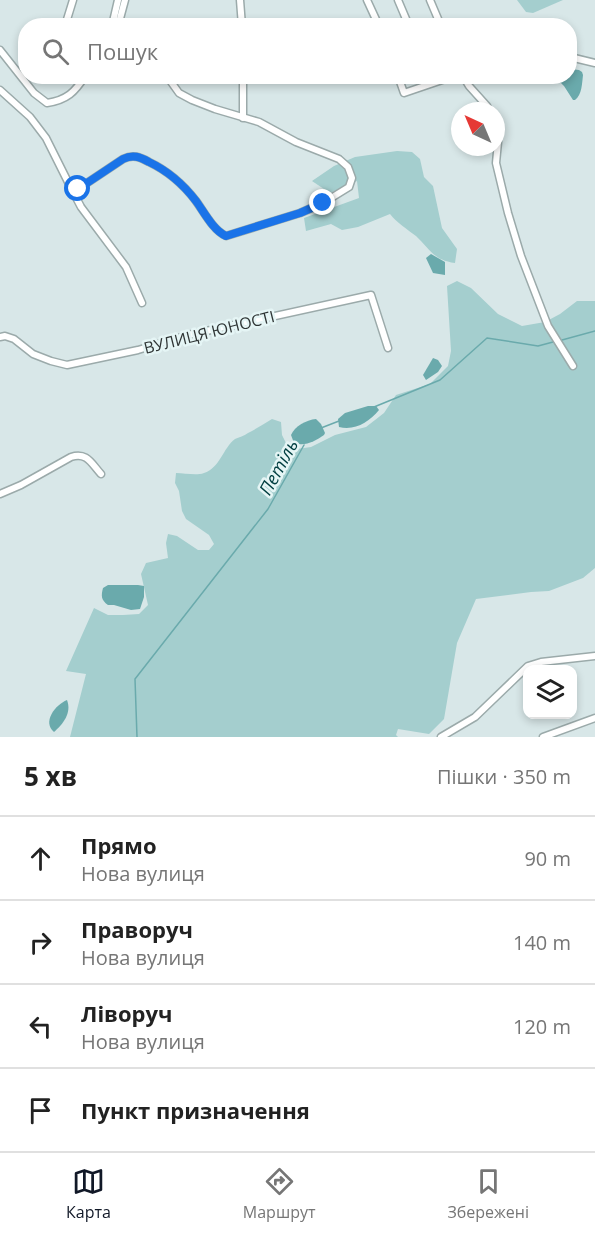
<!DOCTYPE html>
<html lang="uk">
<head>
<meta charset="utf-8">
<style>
	:root { --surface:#fff; --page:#f2f2f2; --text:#222; --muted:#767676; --line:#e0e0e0; --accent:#111827 }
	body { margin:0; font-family:"Open Sans",sans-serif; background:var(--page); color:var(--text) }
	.controls { position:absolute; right:18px; bottom:18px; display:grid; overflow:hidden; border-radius:12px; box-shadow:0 3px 9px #0003 }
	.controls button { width:54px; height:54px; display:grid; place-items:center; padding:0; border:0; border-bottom:2px solid var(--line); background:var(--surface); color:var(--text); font:30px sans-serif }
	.compass { position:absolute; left:451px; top:102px; width:54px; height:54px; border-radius:50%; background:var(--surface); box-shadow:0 3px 9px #0003; rotate:316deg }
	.stop { position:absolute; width:18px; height:18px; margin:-14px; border:4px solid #1a73e8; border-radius:50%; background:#fff }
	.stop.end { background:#1a73e8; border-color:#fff; box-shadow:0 2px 6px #0008 }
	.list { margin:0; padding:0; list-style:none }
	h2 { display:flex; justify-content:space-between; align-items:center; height:78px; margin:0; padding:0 24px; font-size:26px }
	h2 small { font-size:20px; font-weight:400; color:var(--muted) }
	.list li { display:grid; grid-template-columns:39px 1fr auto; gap:18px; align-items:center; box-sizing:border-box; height:84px; padding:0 24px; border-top:2px solid var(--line) }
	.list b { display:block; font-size:22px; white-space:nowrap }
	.list p { margin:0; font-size:20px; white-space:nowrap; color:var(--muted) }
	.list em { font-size:20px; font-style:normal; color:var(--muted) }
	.icon { flex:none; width:33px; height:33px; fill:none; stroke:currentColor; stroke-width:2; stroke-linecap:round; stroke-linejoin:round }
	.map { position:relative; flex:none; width:595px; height:737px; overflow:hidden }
	.search { position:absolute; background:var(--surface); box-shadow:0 3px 9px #0003; left:18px; right:18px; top:18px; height:66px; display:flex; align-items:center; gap:15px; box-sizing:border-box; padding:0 21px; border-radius:24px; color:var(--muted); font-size:22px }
	.sheet { height:414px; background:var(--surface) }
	nav { display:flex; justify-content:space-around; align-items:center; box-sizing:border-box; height:84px; border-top:2px solid var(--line); background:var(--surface); font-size:16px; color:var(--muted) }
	nav a { display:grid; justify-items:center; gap:3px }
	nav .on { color:var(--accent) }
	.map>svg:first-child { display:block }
	.green { fill:#a4cece }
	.water { fill:#6aaaac }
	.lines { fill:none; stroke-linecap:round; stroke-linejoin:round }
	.stream { stroke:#6aaaac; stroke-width:1.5 }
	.minor-casing { stroke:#9baaaa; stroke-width:9 }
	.minor { stroke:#fff; stroke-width:6 }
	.route { stroke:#1a73e8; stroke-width:8 }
	.labels { text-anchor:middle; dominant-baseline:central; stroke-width:5; stroke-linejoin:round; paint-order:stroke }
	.street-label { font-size:16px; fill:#2f3535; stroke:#e5f5f5 }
	.water-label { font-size:18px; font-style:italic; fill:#003e40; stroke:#e5f5f5 }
</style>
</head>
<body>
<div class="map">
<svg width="595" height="737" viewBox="0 0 595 737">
	<rect width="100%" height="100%" fill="#d8e7e8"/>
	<g class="green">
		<polygon points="517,0 563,0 533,13 526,12"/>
		<path d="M 397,151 L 412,152 L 420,159 L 424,177 L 433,186 L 442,228 L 457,249 L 455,263 C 433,260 430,249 416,236 C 407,229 397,223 390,214 L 358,227 L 342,230 L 331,224 L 306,231 L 304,218 L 359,198 L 357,181 L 330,193 L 312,181 L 334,166 L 355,157 Z"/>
		<path d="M 457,281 L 471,288 L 498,314 L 522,326 L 545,322 L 560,314 L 577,301 L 595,301 L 595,568 L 583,578 L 549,591 L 531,592 L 476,599 L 457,643 L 444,719 L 429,734 L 398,729 L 396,735 L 398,737 L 70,737 L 86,674 L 66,671 L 94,608 L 108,615 L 123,615 L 139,614 L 148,605 L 141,574 L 146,563 L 168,558 L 166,543 L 168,534 L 177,536 L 198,550 L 209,550 L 214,544 L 209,535 L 186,519 L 182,511 L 179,491 L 175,483 L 176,473 C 185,473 196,476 204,473 C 220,468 223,448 235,439 C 239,437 244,436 248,433 C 256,429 264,424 272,419 L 281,422 L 282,435 L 287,445 L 297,449 L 311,447 L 335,435 L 366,427 L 384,413 L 396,395 L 430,384 L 448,366 L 451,351 L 447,286 Z"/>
	</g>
	<g class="water">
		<path d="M 570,69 L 579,70 L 582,72 L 583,75 C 582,83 582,95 575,100 L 573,100 L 564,86 L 561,83 L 555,81 L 554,77 L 570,76 Z"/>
		<polygon points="431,254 445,262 445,275 433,273 426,258"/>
		<polygon points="433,358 438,360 442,366 438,372 426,380 423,375"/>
		<path d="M 368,406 L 376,406 L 379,410 C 369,422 355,431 339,427 L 338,419 L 345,413 Z"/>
		<path d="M 316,419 L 321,424 L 325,433 L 324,435 C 315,441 305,447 294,443 L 291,435 C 295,426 306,420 316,419 Z"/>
		<path d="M 108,585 L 138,585 L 144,586 L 144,597 L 140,609 L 131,610 L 114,605 L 108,605 C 101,600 101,596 103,588 Z"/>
		<path d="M 67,700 C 72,713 63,724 54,732 C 42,722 55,705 67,700 Z"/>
	</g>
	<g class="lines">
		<g class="stream">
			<polyline points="562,340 595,331"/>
			<polyline points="374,407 440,380 487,338 538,346 553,342"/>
			<polyline points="321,428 339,421"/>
			<polyline points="137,737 135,679 268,509 304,445"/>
		</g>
		<defs>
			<g id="minor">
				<polyline points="240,0 242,26"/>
				<polyline points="367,0 379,26"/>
				<polyline points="398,0 409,26"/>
				<polyline points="430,0 441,26"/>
				<polyline points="65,26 73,0"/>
				<polyline points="112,26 118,0"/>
				<polyline points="118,26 125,0"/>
				<path d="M 0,50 L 34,93 L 47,103 C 67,100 75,92 85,76"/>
				<polyline points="570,57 595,63"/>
				<polyline points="243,76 243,118"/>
				<polyline points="398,76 404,93 454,76"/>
				<polyline points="463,76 469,86 487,106 489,111"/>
				<polyline points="0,90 30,117 46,138 70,186"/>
				<polyline points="496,134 498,142 496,163 508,213 521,256 548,326 573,366"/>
				<path d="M 142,303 L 126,267 L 81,207 L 70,186 L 78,189 L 123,159 C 133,154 140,157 149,162 C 168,171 183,184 196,201 C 204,212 213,230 226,236 L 300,213 L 323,203 L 349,187 L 352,178 L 348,167 L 339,159 L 296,142 L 259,122 L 215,109 L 192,100 L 179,93 L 169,79 L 166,76"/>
				<polyline points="0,337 5,336 14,339 33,354 51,361 67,365 138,350 188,335 371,295 388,348"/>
				<path d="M 0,494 L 21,485 L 71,457 C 87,452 91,463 101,474"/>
				<polyline points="441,737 475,717 528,666 541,662 595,656"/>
				<polyline points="543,737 595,718"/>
			</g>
		</defs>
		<use href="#minor" class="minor-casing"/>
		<use href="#minor" class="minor"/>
	</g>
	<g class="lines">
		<path class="route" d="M 78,189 L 123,159 C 133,154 140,157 149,162 C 168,171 183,184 196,201 C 204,212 213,230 226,236 L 300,213 L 323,203"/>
	</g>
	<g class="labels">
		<g class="street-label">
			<text transform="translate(209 332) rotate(-14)">ВУЛИЦЯ ЮНОСТІ</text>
		</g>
		<g class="water-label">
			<text transform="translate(278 467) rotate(-61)">Петіль</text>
		</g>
	</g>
</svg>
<div class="controls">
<button><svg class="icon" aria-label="layers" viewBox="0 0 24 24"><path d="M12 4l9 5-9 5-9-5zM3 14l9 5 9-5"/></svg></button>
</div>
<svg class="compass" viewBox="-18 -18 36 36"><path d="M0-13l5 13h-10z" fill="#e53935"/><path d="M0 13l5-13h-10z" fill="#767676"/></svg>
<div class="stop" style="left:78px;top:189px"></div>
<div class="stop end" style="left:323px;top:203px"></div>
<div class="search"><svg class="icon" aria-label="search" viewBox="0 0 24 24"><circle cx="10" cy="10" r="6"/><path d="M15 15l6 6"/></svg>Пошук</div>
</div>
<section class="sheet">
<h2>5 хв<small>Пішки · 350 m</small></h2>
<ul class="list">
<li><svg class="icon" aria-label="ahead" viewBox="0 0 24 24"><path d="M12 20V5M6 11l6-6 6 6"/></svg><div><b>Прямо</b><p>Нова вулиця</p></div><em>90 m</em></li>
<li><svg class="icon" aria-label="right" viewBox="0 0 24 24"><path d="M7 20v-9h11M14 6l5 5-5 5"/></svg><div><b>Праворуч</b><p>Нова вулиця</p></div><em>140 m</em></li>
<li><svg class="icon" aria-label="left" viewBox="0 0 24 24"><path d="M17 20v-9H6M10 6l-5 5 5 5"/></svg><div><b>Ліворуч</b><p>Нова вулиця</p></div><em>120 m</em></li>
<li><svg class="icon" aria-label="arrive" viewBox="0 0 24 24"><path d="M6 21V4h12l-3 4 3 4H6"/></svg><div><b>Пункт призначення</b></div></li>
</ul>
</section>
<nav>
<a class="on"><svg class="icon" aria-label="map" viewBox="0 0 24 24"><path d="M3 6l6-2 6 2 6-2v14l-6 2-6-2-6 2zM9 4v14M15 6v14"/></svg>Карта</a>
<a><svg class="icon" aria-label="directions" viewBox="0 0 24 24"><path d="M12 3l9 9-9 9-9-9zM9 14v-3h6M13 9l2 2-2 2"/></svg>Маршрут</a>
<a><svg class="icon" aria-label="saved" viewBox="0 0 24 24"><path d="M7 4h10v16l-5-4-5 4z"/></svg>Збережені</a>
</nav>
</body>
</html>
